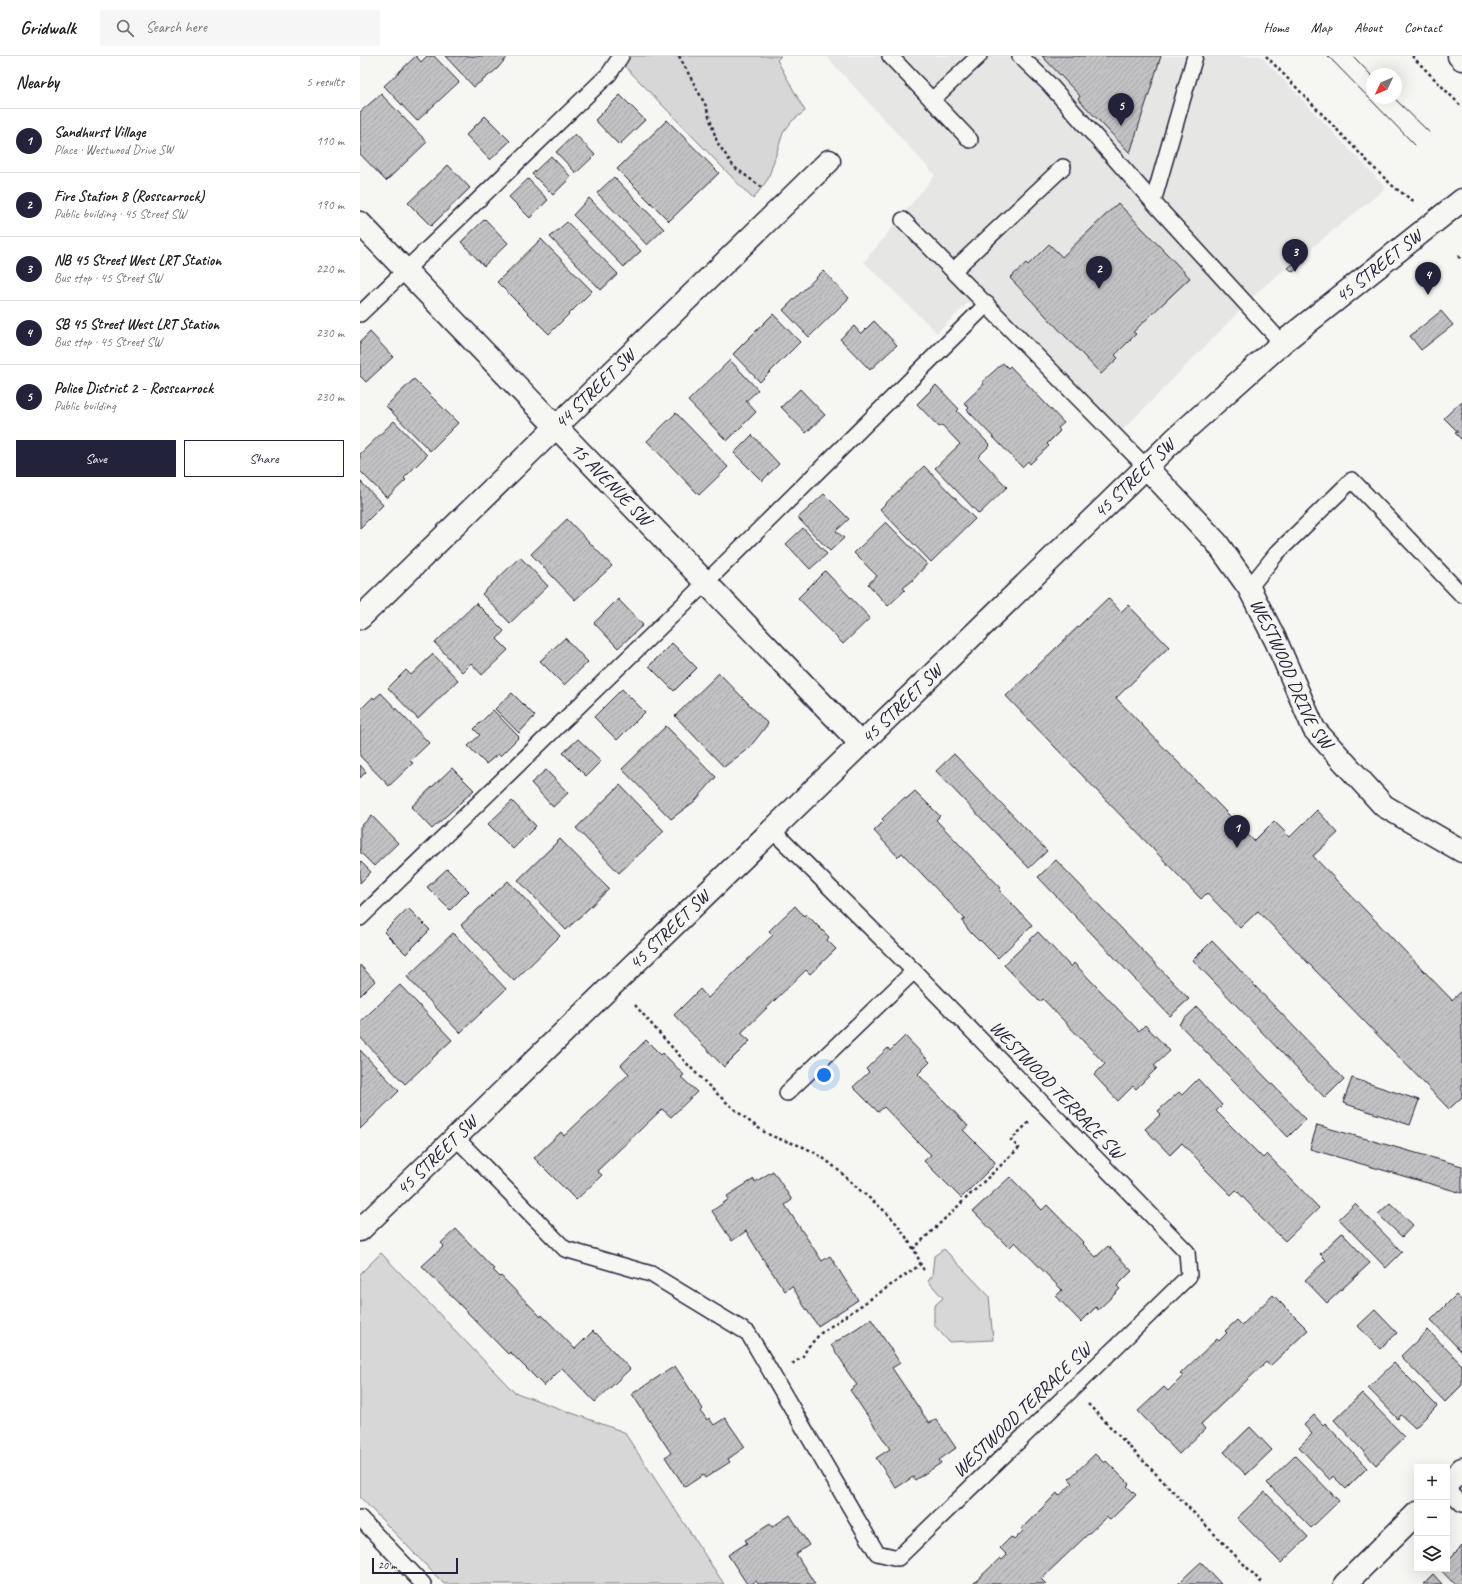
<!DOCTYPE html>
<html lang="en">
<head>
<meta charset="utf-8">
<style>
	:root { --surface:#fff; --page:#f6f6f6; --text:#202124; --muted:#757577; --line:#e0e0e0; --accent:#22223b }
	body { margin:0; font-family:Caveat,sans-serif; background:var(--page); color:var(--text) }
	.controls { position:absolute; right:12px; bottom:12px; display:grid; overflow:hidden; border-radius:0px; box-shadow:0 4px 16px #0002 }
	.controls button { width:36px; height:36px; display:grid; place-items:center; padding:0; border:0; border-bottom:1px solid var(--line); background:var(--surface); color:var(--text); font:20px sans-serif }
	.compass { position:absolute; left:1006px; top:12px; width:36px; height:36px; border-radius:50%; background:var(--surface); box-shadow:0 4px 16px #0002; rotate:226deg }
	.scale { position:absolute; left:12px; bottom:10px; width:86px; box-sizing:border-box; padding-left:4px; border:2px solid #22223b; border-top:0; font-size:11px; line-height:14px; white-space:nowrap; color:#22223b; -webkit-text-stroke:3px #f6f6f2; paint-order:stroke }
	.you { position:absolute; left:464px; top:1019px; width:14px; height:14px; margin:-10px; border:3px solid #fff; border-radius:50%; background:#1a73e8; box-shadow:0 0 0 6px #1a73e833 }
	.badge { display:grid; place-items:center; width:26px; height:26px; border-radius:50%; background:var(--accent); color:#fff; font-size:13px; font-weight:700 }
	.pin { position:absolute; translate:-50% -33px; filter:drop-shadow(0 1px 2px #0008) }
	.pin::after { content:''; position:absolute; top:21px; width:14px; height:12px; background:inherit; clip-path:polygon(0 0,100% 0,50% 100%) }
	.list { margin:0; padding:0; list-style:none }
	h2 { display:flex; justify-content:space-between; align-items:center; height:52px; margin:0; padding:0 16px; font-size:17px }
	h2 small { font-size:13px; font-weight:400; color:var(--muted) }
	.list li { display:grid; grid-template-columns:26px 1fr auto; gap:12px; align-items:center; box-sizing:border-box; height:64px; padding:0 16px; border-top:1px solid var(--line) }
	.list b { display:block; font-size:15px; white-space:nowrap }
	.list p { margin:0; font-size:13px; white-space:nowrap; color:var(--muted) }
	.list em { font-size:13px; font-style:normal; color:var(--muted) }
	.actions { display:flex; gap:8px; padding:12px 16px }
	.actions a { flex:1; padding:9px 0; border:1px solid var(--accent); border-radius:0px; text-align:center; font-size:14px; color:var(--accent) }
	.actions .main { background:var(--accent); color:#fff }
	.icon { flex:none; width:22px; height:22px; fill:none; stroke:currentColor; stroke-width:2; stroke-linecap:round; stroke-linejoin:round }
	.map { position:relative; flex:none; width:1102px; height:1528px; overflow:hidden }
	header { display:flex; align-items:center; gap:24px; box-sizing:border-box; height:56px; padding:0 20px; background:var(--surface); border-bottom:1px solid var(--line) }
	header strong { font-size:19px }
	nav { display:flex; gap:22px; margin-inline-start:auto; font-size:14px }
	.search { width:280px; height:36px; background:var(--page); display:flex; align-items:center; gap:10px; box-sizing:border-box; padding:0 14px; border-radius:0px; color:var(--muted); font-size:15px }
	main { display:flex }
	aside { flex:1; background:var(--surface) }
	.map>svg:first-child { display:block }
	.built { fill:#e6e6e4 }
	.green { fill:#d7d7d7; stroke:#7c7c89 }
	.building { fill:url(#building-hatch); stroke:#22223b }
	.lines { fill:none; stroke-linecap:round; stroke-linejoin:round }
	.service-casing { stroke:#22223b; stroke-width:18 }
	.minor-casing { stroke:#22223b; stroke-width:25 }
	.tertiary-casing { stroke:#22223b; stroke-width:25 }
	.secondary-casing { stroke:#22223b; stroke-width:25 }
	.path { stroke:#22223b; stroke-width:2.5; stroke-dasharray:3 3; stroke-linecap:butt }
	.service { stroke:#f6f6f2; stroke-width:15 }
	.minor { stroke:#f6f6f2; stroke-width:22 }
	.tertiary { stroke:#f6f6f2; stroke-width:22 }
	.secondary { stroke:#f6f6f2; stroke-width:22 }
	.tram { stroke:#22223b; stroke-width:1 }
	.labels { text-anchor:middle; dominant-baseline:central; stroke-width:3; stroke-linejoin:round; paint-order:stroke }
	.street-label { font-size:19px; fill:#22223b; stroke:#f6f6f2 }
</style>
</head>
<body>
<header>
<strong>Gridwalk</strong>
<div class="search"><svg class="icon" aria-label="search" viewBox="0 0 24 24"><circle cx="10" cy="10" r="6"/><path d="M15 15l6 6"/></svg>Search here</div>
<nav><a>Home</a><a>Map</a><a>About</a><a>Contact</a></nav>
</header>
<main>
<aside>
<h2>Nearby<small>5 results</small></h2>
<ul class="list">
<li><span class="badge">1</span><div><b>Sandhurst Village</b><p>Place · Westwood Drive SW</p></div><em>110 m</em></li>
<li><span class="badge">2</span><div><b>Fire Station 8 (Rosscarrock)</b><p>Public building · 45 Street SW</p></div><em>190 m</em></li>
<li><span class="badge">3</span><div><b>NB 45 Street West LRT Station</b><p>Bus stop · 45 Street SW</p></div><em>220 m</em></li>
<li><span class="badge">4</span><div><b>SB 45 Street West LRT Station</b><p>Bus stop · 45 Street SW</p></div><em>230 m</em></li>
<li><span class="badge">5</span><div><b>Police District 2 - Rosscarrock</b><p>Public building</p></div><em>230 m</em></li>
</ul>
<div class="actions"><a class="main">Save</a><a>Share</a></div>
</aside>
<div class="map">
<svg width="1102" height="1528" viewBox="0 0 1102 1528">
	<defs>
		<pattern id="building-hatch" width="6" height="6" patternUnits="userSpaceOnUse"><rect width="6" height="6" fill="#c2c2c4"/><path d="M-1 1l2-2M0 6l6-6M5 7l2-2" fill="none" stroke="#a6a6a9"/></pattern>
	</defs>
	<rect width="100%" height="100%" fill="#f6f6f2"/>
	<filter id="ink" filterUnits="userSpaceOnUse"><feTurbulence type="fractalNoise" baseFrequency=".025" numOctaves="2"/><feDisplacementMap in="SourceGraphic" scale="8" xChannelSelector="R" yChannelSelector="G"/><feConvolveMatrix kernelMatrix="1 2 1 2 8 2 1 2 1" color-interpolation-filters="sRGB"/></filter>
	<g filter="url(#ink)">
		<polygon class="built" points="466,0 901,0 1026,132 904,230 757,380 612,243 577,277 504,206 575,119"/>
		<g class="green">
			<polygon points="255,0 421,0 417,4 445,55 432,65 423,77 408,123 393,143"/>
			<polygon points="584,1193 629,1240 633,1284 589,1286 574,1269 574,1250 583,1242 568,1225 572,1220 574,1200"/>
			<polygon points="21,1197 154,1336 264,1376 364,1528 84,1528 0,1441 0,1218"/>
		</g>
		<g class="building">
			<polygon points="56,0 61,6 67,0 74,0 99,26 57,65 24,30"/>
			<polygon points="85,0 148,0 137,13 114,31"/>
			<polygon points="682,0 801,0 770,97 718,43 720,40"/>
			<polygon points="21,38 67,86 26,125 0,98 0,56"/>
			<polygon points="260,39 285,64 259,89 235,64"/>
			<polygon points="125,60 150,85 130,104 106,79"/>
			<polygon points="307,64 359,117 309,165 257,113"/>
			<polygon points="215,78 235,99 216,117 196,96"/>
			<polygon points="191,100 211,121 193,139 172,118"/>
			<polygon points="88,109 110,132 71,170 48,147"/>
			<polygon points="254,121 304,173 287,189 237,137"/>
			<polygon points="168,123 188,144 170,162 149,141"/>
			<polygon points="229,142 281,195 264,211 213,159"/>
			<polygon points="758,147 830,222 773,276 776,278 755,299 758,302 741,318 650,222 666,207 668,209 689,188 702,201"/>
			<polygon points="125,163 148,187 124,210 101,186"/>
			<polygon points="207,166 258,218 241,234 190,181"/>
			<polygon points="181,183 232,235 189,278 137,226"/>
			<polygon points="941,201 945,206 933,216 928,212"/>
			<polygon points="463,215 489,242 449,281 423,254"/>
			<polygon points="1081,255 1093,269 1061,294 1050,280"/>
			<polygon points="413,258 440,286 400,326 373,298"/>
			<polygon points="514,265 537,289 510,314 480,283 494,270 501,278"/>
			<polygon points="10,276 33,301 6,326 0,320 0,286"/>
			<polygon points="370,304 398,334 386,345 396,356 367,385 328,345"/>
			<polygon points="643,307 648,312 650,310 704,367 698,372 700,375 687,388 689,390 670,408 668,405 662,411 607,354 609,352 604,347 624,328 622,326"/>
			<polygon points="54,323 98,367 70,395 26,350"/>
			<polygon points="576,329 599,353 597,355 630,389 618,401 647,431 619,458 575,412 600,388 582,369 579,371 557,348"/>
			<polygon points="440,333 465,359 446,377 421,351"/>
			<polygon points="1102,345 1102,384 1095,377 1098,376 1084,362"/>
			<polygon points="316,357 368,411 339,439 287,385"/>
			<polygon points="34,365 67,399 44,422 46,424 27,442 0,415 0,398"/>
			<polygon points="392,379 419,408 402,425 374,397"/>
			<polygon points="564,410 615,463 571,506 520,453"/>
			<polygon points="0,425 23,449 0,472"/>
			<polygon points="464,438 489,463 476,475 484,482 470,495 438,462"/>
			<polygon points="207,463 252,510 215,544 171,498"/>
			<polygon points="526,466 567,508 552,525 543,532 545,534 528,550 508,528 517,520 494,497"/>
			<polygon points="443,472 467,498 450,513 426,488"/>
			<polygon points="160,501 188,530 150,567 122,538"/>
			<polygon points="465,515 510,562 483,588 438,542"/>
			<polygon points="748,542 761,556 768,549 809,591 756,642 894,785 914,765 930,781 957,754 978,777 953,800 1092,944 1102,935 1102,1041 1089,1053 898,855 880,872 847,837 841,843 646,640"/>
			<polygon points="258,543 283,569 258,592 234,567"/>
			<polygon points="116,547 144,575 137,583 148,594 122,619 111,607 102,616 75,587"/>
			<polygon points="205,582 228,606 204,629 180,605"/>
			<polygon points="312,587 337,612 314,635 289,610"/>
			<polygon points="73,598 98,624 58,663 28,632 46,614 51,619"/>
			<polygon points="359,617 408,668 389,692 364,711 315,660"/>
			<polygon points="262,633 285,656 257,684 234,661"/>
			<polygon points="21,637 69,687 50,705 53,707 29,730 0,700 0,654 13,641 14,643"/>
			<polygon points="152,637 175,660 159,677 135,653"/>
			<polygon points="133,654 159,681 140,700 138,698 126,708 108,690 120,679 114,673"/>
			<polygon points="306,670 356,721 335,745 311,763 262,713"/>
			<polygon points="218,683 241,705 226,720 203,697"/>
			<polygon points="594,698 687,795 669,812 576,715"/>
			<polygon points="0,709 6,716 0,722"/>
			<polygon points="92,712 114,734 72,773 51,751"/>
			<polygon points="186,714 208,737 193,751 171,727"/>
			<polygon points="260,729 304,775 259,817 216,772"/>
			<polygon points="555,735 580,760 576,764 641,832 639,834 672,869 638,902 620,884 619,885 610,876 602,865 605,863 542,797 538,801 514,775 524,765 522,763 544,742 546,743"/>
			<polygon points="152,745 176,770 153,793 128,768"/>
			<polygon points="12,760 38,787 14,810 0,796 0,771"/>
			<polygon points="200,783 249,833 206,874 158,824"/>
			<polygon points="696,804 829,943 810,960 678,821"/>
			<polygon points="0,805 11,816 0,827"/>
			<polygon points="87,813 109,835 90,854 67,831"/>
			<polygon points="148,825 200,880 154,925 101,869"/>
			<polygon points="435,850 444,860 446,858 469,881 467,884 476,893 450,918 446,914 381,977 390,985 364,1011 314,959 340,933 348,942 413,879 409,875"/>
			<polygon points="48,852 70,874 46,898 24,876"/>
			<polygon points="678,876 711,911 714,907 779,975 785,969 810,995 794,1010 797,1012 776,1033 773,1030 758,1045 734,1019 745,1008 683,943 680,946 644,909"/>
			<polygon points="93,877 146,933 100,977 47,921"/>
			<polygon points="852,885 984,1023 965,1042 833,904"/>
			<polygon points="0,909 15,925 0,940"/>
			<polygon points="40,929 92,984 45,1028 0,981 0,966"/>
			<polygon points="837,951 946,1063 928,1081 819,968"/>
			<polygon points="545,980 570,1006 558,1018 608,1070 603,1074 635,1106 634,1109 601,1142 564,1105 571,1099 554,1082 524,1051 518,1056 493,1031 509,1016 506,1013 528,992 530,995"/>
			<polygon points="286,984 301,999 303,997 324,1019 321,1021 337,1036 311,1061 302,1053 237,1115 242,1119 216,1144 174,1102 201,1076 204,1080 269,1018 261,1009"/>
			<polygon points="0,994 39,1035 0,1073"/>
			<polygon points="992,1022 1059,1044 1050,1069 983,1047"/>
			<polygon points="838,1023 862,1049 856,1055 903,1102 907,1098 959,1152 925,1185 898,1159 899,1158 876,1134 871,1139 844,1112 845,1111 822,1087 810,1099 785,1073 801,1058 798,1055 819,1036 822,1039"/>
			<polygon points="957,1069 1102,1110 1102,1137 950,1093"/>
			<polygon points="413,1115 432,1144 425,1149 462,1205 470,1200 498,1244 458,1270 444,1250 432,1230 425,1235 403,1203 386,1175 372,1185 352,1155 369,1143 367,1140 394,1123 395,1126"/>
			<polygon points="650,1121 682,1154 687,1149 723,1186 722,1187 736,1201 748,1190 772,1215 757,1230 760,1233 738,1254 736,1251 721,1266 696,1240 702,1234 655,1186 649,1192 613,1155"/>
			<polygon points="1030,1147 1053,1169 1042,1181 1018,1158"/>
			<polygon points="995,1148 1042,1196 1026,1212 979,1163"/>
			<polygon points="96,1173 134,1213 133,1214 140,1221 141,1220 181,1261 182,1259 215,1293 233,1275 235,1278 236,1277 270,1313 235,1346 202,1312 184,1330 150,1296 148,1298 62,1210 84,1190 81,1187"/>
			<polygon points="982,1177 1010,1207 967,1247 945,1224 966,1204 960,1198"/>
			<polygon points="913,1239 948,1274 910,1310 906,1306 841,1368 845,1373 819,1398 778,1355 804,1331 808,1335 823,1320 820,1318 857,1283 859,1285 867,1277 865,1275 877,1264 882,1269"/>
			<polygon points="1096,1239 1102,1245 1102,1296 1071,1264"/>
			<polygon points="1015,1254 1037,1277 1020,1293 998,1270"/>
			<polygon points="511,1263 540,1307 532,1312 569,1367 576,1363 596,1392 579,1404 581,1407 555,1424 553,1421 536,1432 516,1402 530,1393 490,1334 497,1329 484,1311 485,1310 471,1289"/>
			<polygon points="1068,1274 1102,1309 1102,1329 1085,1346 1041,1300"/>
			<polygon points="1034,1307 1077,1350 1055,1372 1041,1359 1038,1363 1008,1332"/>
			<polygon points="315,1310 343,1353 341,1355 347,1364 349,1362 354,1369 365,1362 385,1391 368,1403 370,1406 345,1422 343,1419 325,1431 305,1401 311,1397 272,1338"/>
			<polygon points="1002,1337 1045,1381 1016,1409 974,1364"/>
			<polygon points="954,1359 963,1369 965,1367 1007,1412 986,1433 973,1420 970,1424 939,1391 952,1378 944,1369"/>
			<polygon points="890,1371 912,1394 886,1419 864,1396"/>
			<polygon points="735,1398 744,1407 746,1405 769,1428 767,1430 776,1439 750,1464 746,1461 681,1523 686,1528 613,1528 640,1502 642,1504 647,1499 640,1492 651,1481 654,1484 663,1475 661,1473 697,1437 699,1440 713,1427 709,1423"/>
			<polygon points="935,1400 979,1445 951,1472 907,1427"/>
			<polygon points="905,1436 948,1481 921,1507 877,1462"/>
			<polygon points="430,1459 449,1489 436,1498 455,1528 398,1528 396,1525 391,1528 387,1528 368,1499 387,1487 385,1484 410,1468 412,1471"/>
			<polygon points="1102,1490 1102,1528 1094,1528 1080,1513 1087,1513 1087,1505"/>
			<polygon points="841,1506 861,1528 818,1528 827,1519"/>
			<polygon points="1073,1518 1082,1528 1063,1528"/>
		</g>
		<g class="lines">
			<defs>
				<g id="service">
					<polyline points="530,0 572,44"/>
					<polyline points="660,0 689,28 793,146"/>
					<polyline points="835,0 793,146 922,287"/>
					<polyline points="610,84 572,44 619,0"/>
					<polyline points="543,164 786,411"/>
					<polyline points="594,214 703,111"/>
					<polyline points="0,258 249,18 261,0"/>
					<polyline points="889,532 917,497 992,424 1102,539"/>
					<polyline points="0,862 329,543 627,248"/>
					<polyline points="427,1037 554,915"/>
					<polyline points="96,1082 205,1193 291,1218 388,1277 517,1497 538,1502 829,1220 827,1196 554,915 413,775"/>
					<polyline points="1087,1433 1102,1448"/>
					<polyline points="0,1462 63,1528"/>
				</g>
				<g id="minor">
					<path id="s1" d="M 0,167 L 501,688"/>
					<path id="s2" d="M 786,411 L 857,487 L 889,532 L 916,585 L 954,673 L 1024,750 L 1102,795"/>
					<path id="s3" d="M 0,562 L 469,105"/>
					<polyline points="1087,1428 1102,1413"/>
					<polyline points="985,1528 1057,1457"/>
				</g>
				<g id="tertiary">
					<path id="s4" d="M 0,1174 L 816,382 L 922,287 L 1102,144"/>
				</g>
				<polyline id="secondary" points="1099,0 1102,3"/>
			</defs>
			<use href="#service" class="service-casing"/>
			<use href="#minor" class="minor-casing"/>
			<use href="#tertiary" class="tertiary-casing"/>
			<use href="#secondary" class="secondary-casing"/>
			<g class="path">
				<polyline points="319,0 346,50 357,86 374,111 404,133"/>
				<polyline points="906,0 1015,113 1035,132 1055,146"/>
				<polyline points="1052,0 1102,51"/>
				<polyline points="1098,200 1102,204"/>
				<path d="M 275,949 C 313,993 352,1039 400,1073 C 416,1085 437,1086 453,1096 C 472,1106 486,1122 502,1136 C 514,1146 526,1155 536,1167 C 543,1176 550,1187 556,1197 C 559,1203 560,1209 564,1214"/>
				<polyline points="553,1193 659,1092 651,1084 670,1065"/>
				<polyline points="432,1308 443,1300 448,1291 461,1277 560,1209"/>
				<polyline points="728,1348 903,1528"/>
			</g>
			<use href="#service" class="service"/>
			<use href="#minor" class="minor"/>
			<use href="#tertiary" class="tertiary"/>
			<use href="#secondary" class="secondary"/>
			<g class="tram">
				<polyline points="968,0 1055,89"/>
				<polyline points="993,0 1012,20"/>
				<polyline points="1034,42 1069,76"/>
			</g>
		</g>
	</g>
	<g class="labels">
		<g class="street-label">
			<text stroke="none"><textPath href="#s4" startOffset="1403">45 STREET SW</textPath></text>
			<text stroke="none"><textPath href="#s3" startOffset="328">44 STREET SW</textPath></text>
			<text stroke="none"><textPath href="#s4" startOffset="1079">45 STREET SW</textPath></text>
			<text stroke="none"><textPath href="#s1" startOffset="362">15 AVENUE SW</textPath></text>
			<text stroke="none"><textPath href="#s2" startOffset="255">WESTWOOD DRIVE SW</textPath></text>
			<text stroke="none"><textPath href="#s4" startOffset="755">45 STREET SW</textPath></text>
			<text stroke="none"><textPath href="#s4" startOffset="431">45 STREET SW</textPath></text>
			<text transform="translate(697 1034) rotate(46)">WESTWOOD TERRACE SW</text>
			<text stroke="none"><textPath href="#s4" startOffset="107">45 STREET SW</textPath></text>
			<text transform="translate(662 1354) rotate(-44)">WESTWOOD TERRACE SW</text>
		</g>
	</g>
</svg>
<div class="controls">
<button>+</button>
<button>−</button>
<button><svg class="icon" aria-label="layers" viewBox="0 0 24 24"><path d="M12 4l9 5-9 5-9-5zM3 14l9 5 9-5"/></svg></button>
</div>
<svg class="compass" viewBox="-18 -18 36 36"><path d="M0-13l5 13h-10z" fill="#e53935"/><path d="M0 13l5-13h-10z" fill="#757577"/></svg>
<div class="scale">20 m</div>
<div class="you"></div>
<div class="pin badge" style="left:877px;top:792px">1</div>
<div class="pin badge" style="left:739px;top:233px">2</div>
<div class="pin badge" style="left:935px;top:216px">3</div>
<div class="pin badge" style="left:1068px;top:239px">4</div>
<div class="pin badge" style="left:761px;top:70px">5</div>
</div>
</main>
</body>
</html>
